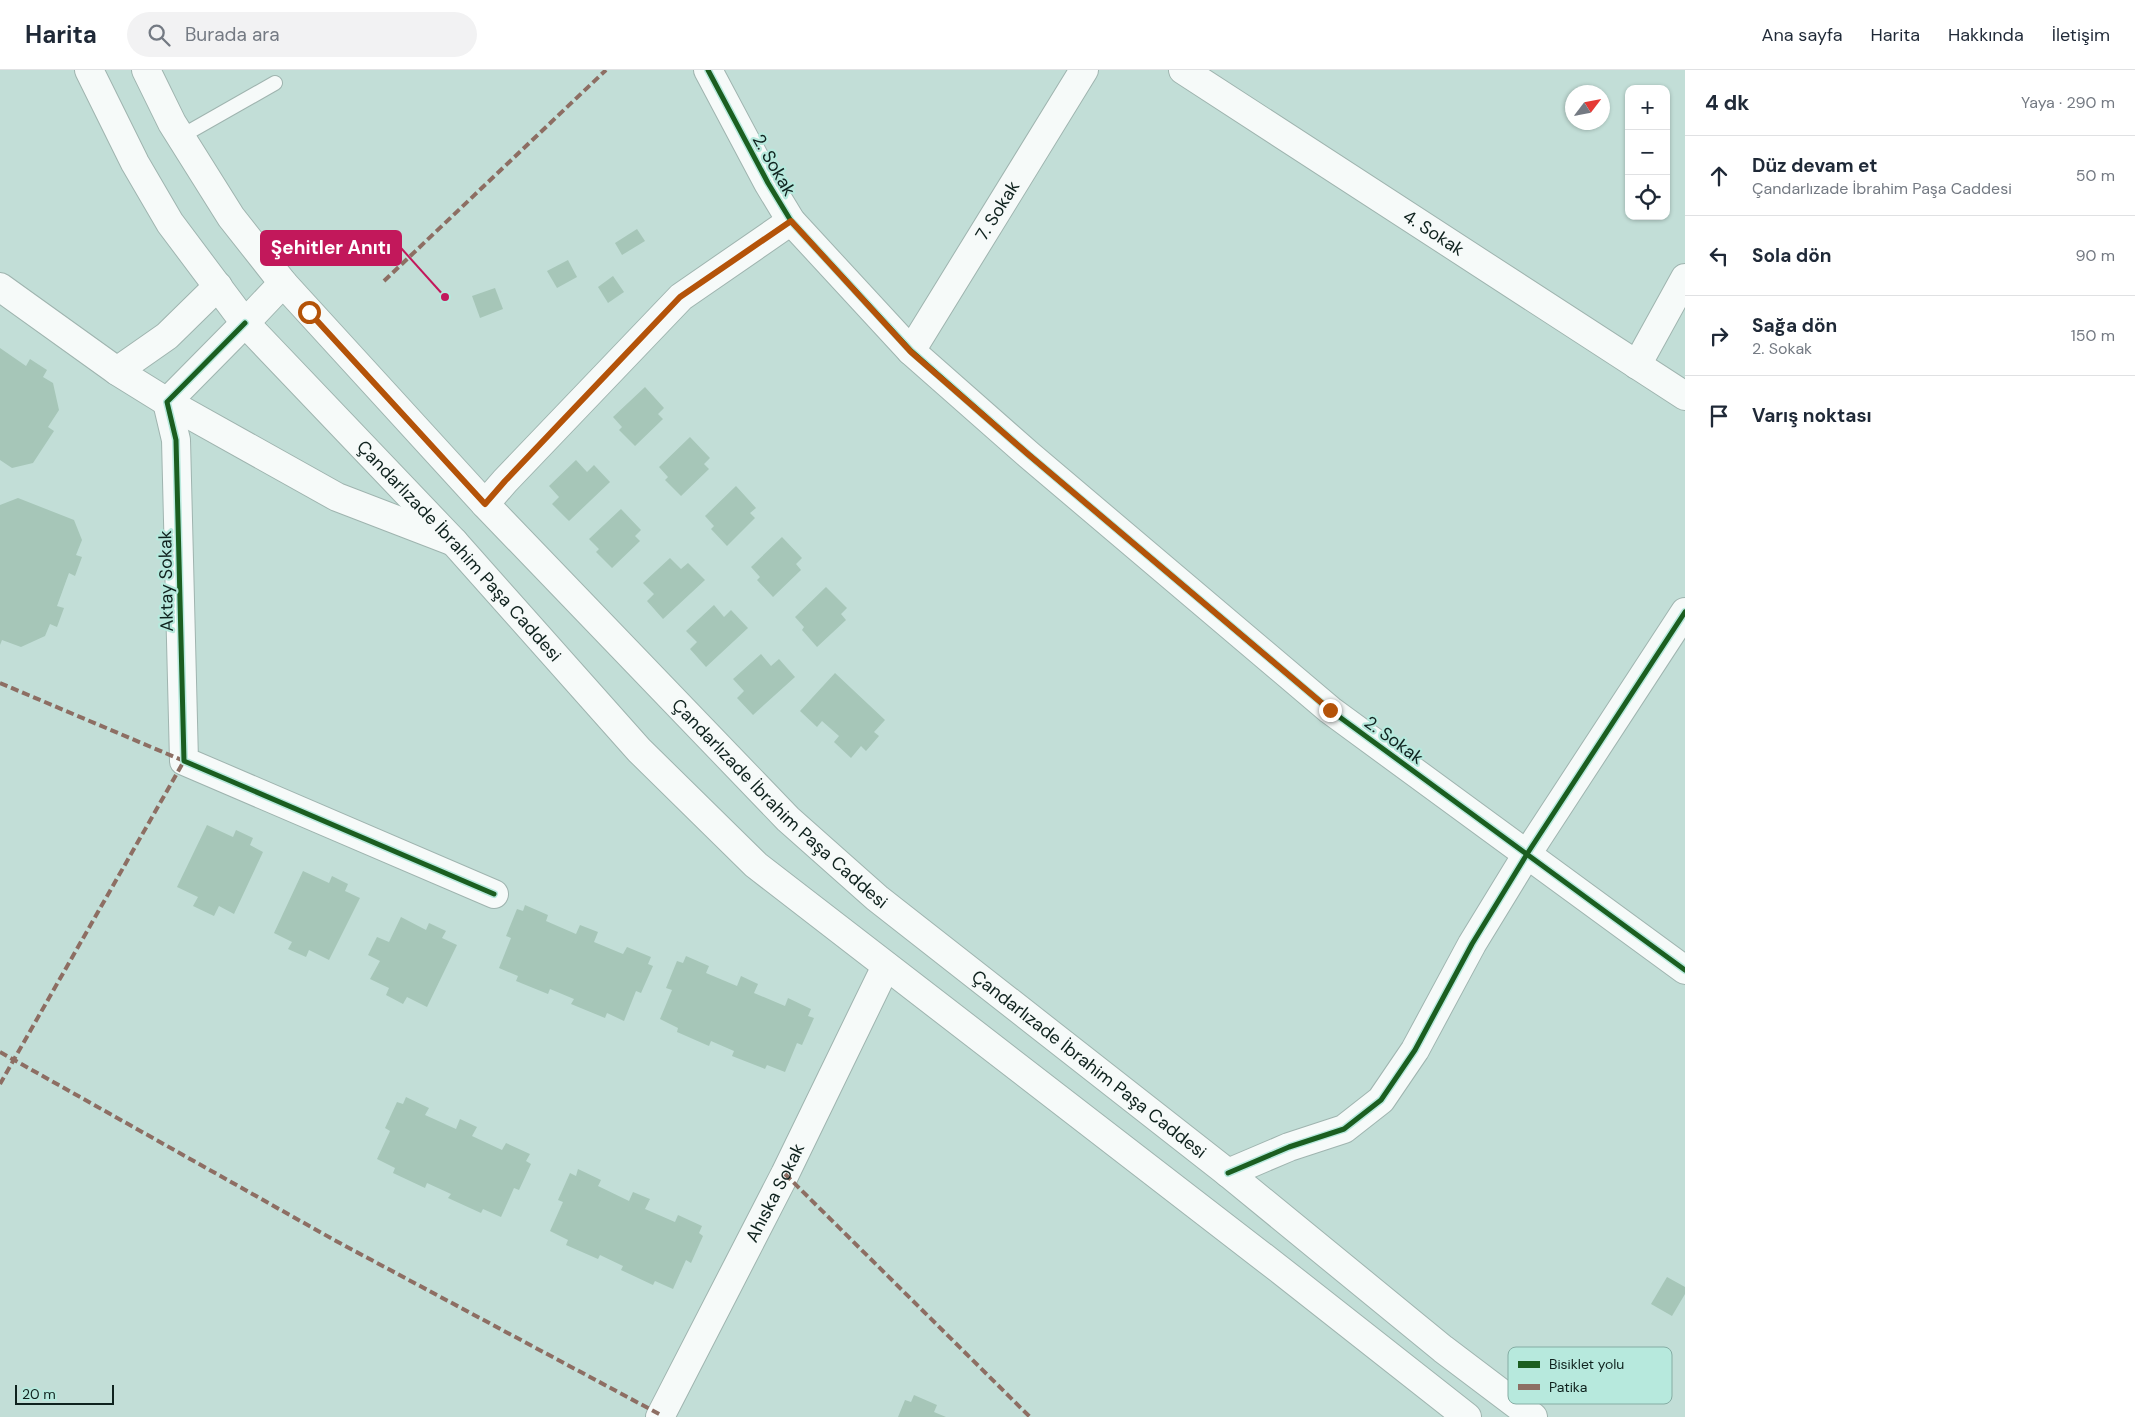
<!DOCTYPE html>
<html lang="tr">
<head>
<meta charset="utf-8">
<style>
	:root { --surface:#fff; --page:#f2f2f3; --text:#1f2937; --muted:#747a83; --line:#e0e1e3 }
	body { margin:0; font-family:"DM Sans",sans-serif; background:var(--page); color:var(--text) }
	.controls { position:absolute; right:15px; top:15px; display:grid; overflow:hidden; border-radius:10px; box-shadow:0 1px 4px #0004 }
	.controls button { width:45px; height:45px; display:grid; place-items:center; padding:0; border:0; border-bottom:1px solid var(--line); background:var(--surface); color:var(--text); font:25px sans-serif }
	.compass { position:absolute; left:1565px; top:15px; width:45px; height:45px; border-radius:50%; background:var(--surface); box-shadow:0 1px 4px #0004; rotate:58deg }
	.scale { position:absolute; left:15px; bottom:12px; width:99px; box-sizing:border-box; padding-left:5px; border:2px solid #0f221e; border-top:0; font-size:14px; line-height:18px; white-space:nowrap; color:#0f221e; -webkit-text-stroke:4px #b7e9dd; paint-order:stroke }
	.stop { position:absolute; width:15px; height:15px; margin:-11px; border:4px solid #b45309; border-radius:50%; background:#fff }
	.stop.end { background:#b45309; border-color:#fff; box-shadow:0 1px 5px #0008 }
	.list { margin:0; padding:0; list-style:none }
	h2 { display:flex; justify-content:space-between; align-items:center; height:65px; margin:0; padding:0 20px; font-size:21px }
	h2 small { font-size:16px; font-weight:400; color:var(--muted) }
	.list li { display:grid; grid-template-columns:32px 1fr auto; gap:15px; align-items:center; box-sizing:border-box; height:80px; padding:0 20px; border-top:1px solid var(--line) }
	.list b { display:block; font-size:19px; white-space:nowrap }
	.list p { margin:0; font-size:16px; white-space:nowrap; color:var(--muted) }
	.list em { font-size:16px; font-style:normal; color:var(--muted) }
	.icon { flex:none; width:28px; height:28px; fill:none; stroke:currentColor; stroke-width:2; stroke-linecap:round; stroke-linejoin:round }
	.map { position:relative; flex:none; width:1685px; height:1347px; overflow:hidden }
	header { display:flex; align-items:center; gap:30px; box-sizing:border-box; height:70px; padding:0 25px; background:var(--surface); border-bottom:1px solid var(--line) }
	header strong { font-size:24px }
	nav { display:flex; gap:28px; margin-inline-start:auto; font-size:18px }
	.search { width:350px; height:45px; background:var(--page); display:flex; align-items:center; gap:12px; box-sizing:border-box; padding:0 18px; border-radius:28px; color:var(--muted); font-size:19px }
	main { display:flex }
	aside { flex:1; background:var(--surface) }
	.map>svg:first-child { display:block }
	.building { fill:#a6c6b8 }
	.lines { fill:none; stroke-linecap:round; stroke-linejoin:round }
	.service-casing { stroke:#9fb4af; stroke-width:16 }
	.minor-casing { stroke:#9fb4af; stroke-width:30 }
	.tertiary-casing { stroke:#9fb4af; stroke-width:30 }
	.secondary-casing { stroke:#9fb4af; stroke-width:30 }
	.service { stroke:#f6faf9; stroke-width:14 }
	.minor { stroke:#f6faf9; stroke-width:28 }
	.tertiary { stroke:#f6faf9; stroke-width:28 }
	.secondary { stroke:#f6faf9; stroke-width:28 }
	.quiet { stroke:#8d6e63; stroke-width:4; stroke-dasharray:8 4; stroke-linecap:butt }
	.cycleway-casing { stroke:#b7e9dd; stroke-width:8 }
	.cycleway { stroke:#1b5e20; stroke-width:5 }
	.route { stroke:#b45309; stroke-width:6 }
	.labels { text-anchor:middle; dominant-baseline:central; stroke-width:4.5; stroke-linejoin:round; paint-order:stroke }
	.street-label { font-size:18px; fill:#0f221e; stroke:#b7e9dd }
	.key { fill:#b7e9dd; stroke:#85ada4; stroke-width:1 }
	.key-label { font-size:14px; fill:#0f221e }
	.leader { fill:none; stroke:#c2185b; stroke-width:2 }
	.callout-dot { fill:#c2185b; stroke:#b7e9dd; stroke-width:2 }
	.callout { fill:#c2185b; stroke:#c2185b; stroke-width:2 }
	.callout-label { font-size:19px; text-anchor:middle; font-weight:bold; fill:#fff }
</style>
</head>
<body>
<header>
<strong>Harita</strong>
<div class="search"><svg class="icon" aria-label="search" viewBox="0 0 24 24"><circle cx="10" cy="10" r="6"/><path d="M15 15l6 6"/></svg>Burada ara</div>
<nav><a>Ana sayfa</a><a>Harita</a><a>Hakkında</a><a>İletişim</a></nav>
</header>
<main>
<div class="map">
<svg width="1685" height="1347" viewBox="0 0 1685 1347">
	<rect width="100%" height="100%" fill="#c2ded7"/>
	<g class="building">
		<polygon points="637,159 645,171 622,185 615,173"/>
		<polygon points="568,190 577,207 557,218 547,201"/>
		<polygon points="613,206 624,222 608,233 598,217"/>
		<polygon points="495,218 503,239 480,248 472,226"/>
		<polygon points="0,278 26,296 30,289 47,300 43,307 53,313 59,340 48,357 54,361 33,393 12,398 0,390"/>
		<polygon points="645,317 664,338 658,344 663,349 635,376 619,360 622,357 613,347"/>
		<polygon points="690,367 710,388 704,394 709,399 681,426 665,410 668,407 659,397"/>
		<polygon points="576,390 587,402 594,395 610,412 569,451 552,434 559,427 549,416"/>
		<polygon points="736,416 756,438 750,443 755,448 727,476 711,459 714,456 705,446"/>
		<polygon points="18,428 74,450 82,470 76,485 82,487 75,506 69,503 57,536 64,538 57,557 50,554 45,566 21,577 2,570 0,575 0,435"/>
		<polygon points="621,439 641,460 635,466 640,471 612,498 596,482 599,479 589,469"/>
		<polygon points="782,467 802,488 796,494 801,500 773,527 757,510 760,507 751,497"/>
		<polygon points="670,488 681,499 688,493 705,510 663,549 647,531 654,524 643,513"/>
		<polygon points="826,517 847,538 841,544 846,550 817,577 802,560 804,557 795,547"/>
		<polygon points="714,535 724,547 731,540 748,558 706,597 690,579 697,572 686,561"/>
		<polygon points="761,584 771,596 779,589 795,607 753,645 737,628 744,621 733,609"/>
		<polygon points="835,603 885,650 874,662 879,666 866,681 861,676 851,688 834,672 839,666 822,651 817,657 800,641"/>
		<polygon points="207,755 233,767 236,760 253,768 250,775 263,782 234,844 219,836 214,846 193,836 198,827 177,817"/>
		<polygon points="303,801 329,813 332,806 348,814 345,821 360,828 329,890 309,880 306,887 288,879 292,872 274,863"/>
		<polygon points="525,835 548,845 546,851 576,864 580,855 598,862 594,872 623,884 627,877 651,887 648,894 653,896 641,923 636,921 624,951 607,943 605,948 571,934 574,929 550,919 548,924 516,911 518,906 499,898 511,868 506,866 517,839 523,841"/>
		<polygon points="401,847 426,860 429,853 446,861 442,868 457,875 427,937 407,927 403,934 386,925 389,918 370,909 380,891 368,885 377,867 389,872"/>
		<polygon points="686,886 709,896 706,903 737,916 741,906 758,914 754,923 785,936 788,928 811,939 808,946 814,948 802,975 797,973 785,1002 767,995 765,999 732,986 734,981 711,971 709,976 677,962 678,958 660,949 672,920 666,918 677,891 683,893"/>
		<polygon points="406,1027 429,1038 425,1045 456,1059 460,1049 477,1057 472,1066 502,1080 506,1073 530,1084 526,1091 531,1094 519,1120 514,1118 501,1147 483,1139 481,1143 448,1128 451,1124 427,1113 425,1118 393,1103 395,1098 377,1089 390,1061 385,1058 397,1032 403,1034"/>
		<polygon points="578,1099 601,1110 598,1116 629,1131 633,1122 650,1129 645,1139 675,1152 678,1145 702,1156 699,1163 703,1166 691,1193 686,1190 673,1219 655,1211 653,1215 621,1200 623,1196 600,1185 598,1189 566,1175 568,1170 550,1161 563,1132 558,1130 570,1103 576,1106"/>
		<polygon points="1667,1207 1685,1217 1685,1224 1672,1246 1651,1234"/>
		<polygon points="914,1325 937,1335 934,1342 946,1347 898,1347 905,1330 911,1332"/>
	</g>
	<g class="lines">
		<defs>
			<polyline id="service" points="180,67 275,13"/>
			<g id="minor">
				<polyline points="708,0 768,113 791,151 911,281 1029,385 1330,640 1685,900"/>
				<path id="s1" d="M 1183,0 L 1685,326"/>
				<path id="s2" d="M 911,281 L 1084,0"/>
				<polyline points="1637,295 1685,208"/>
				<polyline points="167,332 176,370 184,691 494,824"/>
				<polyline points="485,434 505,411 681,227 791,151"/>
				<polyline points="1228,1103 1289,1077 1344,1059 1381,1030 1415,980 1472,874 1527,784 1685,542"/>
				<path id="s3" d="M 660,1347 L 785,1104 L 886,896"/>
			</g>
			<g id="tertiary">
				<polyline points="0,217 117,301 167,332 337,427 454,472"/>
				<polyline points="117,301 167,266 218,216"/>
				<polyline points="167,332 245,253"/>
			</g>
			<g id="secondary">
				<path id="s4" d="M 89,0 L 135,93 L 170,153 L 245,253 L 454,472 L 639,680 L 756,795 L 1279,1199 L 1467,1347"/>
				<path id="s5" d="M 146,0 L 172,53 L 231,147 L 283,213 L 485,434 L 788,749 L 877,828 L 1228,1103 L 1443,1279 L 1533,1347"/>
				<polyline points="245,253 283,213"/>
			</g>
		</defs>
		<use href="#service" class="service-casing"/>
		<use href="#minor" class="minor-casing"/>
		<use href="#tertiary" class="tertiary-casing"/>
		<use href="#secondary" class="secondary-casing"/>
		<use href="#service" class="service"/>
		<use href="#minor" class="minor"/>
		<use href="#tertiary" class="tertiary"/>
		<use href="#secondary" class="secondary"/>
		<g class="quiet">
			<polyline points="384,211 606,0"/>
			<polyline points="0,613 184,691 0,1014"/>
			<polyline points="0,982 336,1171 661,1345"/>
			<polyline points="785,1104 1030,1347"/>
		</g>
		<defs>
			<g id="cycleway">
				<polyline points="708,0 768,113 791,151 911,281 1029,385 1330,640 1685,900"/>
				<polyline points="245,253 167,332 176,370 184,691 494,824"/>
				<polyline points="1228,1103 1289,1077 1344,1059 1381,1030 1415,980 1472,874 1527,784 1685,542"/>
			</g>
		</defs>
		<use href="#cycleway" class="cycleway-casing"/>
		<use href="#cycleway" class="cycleway"/>
	</g>
	<g class="lines">
		<polyline class="route" points="309,242 485,434 505,411 680,227 791,151 911,282 1029,385 1330,640"/>
	</g>
	<g class="labels">
		<g class="street-label">
			<text transform="translate(774 95) rotate(60)">2. Sokak</text>
			<text stroke="none"><textPath href="#s2" startOffset="165">7. Sokak</textPath></text>
			<text stroke="none"><textPath href="#s1" startOffset="299">4. Sokak</textPath></text>
			<text stroke="none"><textPath href="#s4" startOffset="611">Çandarlızade İbrahim Paşa Caddesi</textPath></text>
			<text transform="translate(166 511) rotate(-91)">Aktay Sokak</text>
			<text transform="translate(1394 670) rotate(36)">2. Sokak</text>
			<text stroke="none"><textPath href="#s5" startOffset="974">Çandarlızade İbrahim Paşa Caddesi</textPath></text>
			<text stroke="none"><textPath href="#s5" startOffset="1379">Çandarlızade İbrahim Paşa Caddesi</textPath></text>
			<text stroke="none"><textPath href="#s3" startOffset="252">Ahıska Sokak</textPath></text>
		</g>
	</g>
	<rect x="1508" y="1277" width="164" height="57" rx="8" class="key"/>
	<rect x="1518" y="1291" width="22" height="7" fill="#1b5e20"/>
	<rect x="1518" y="1314" width="22" height="6" fill="#8d6e63"/>
	<g class="key-label">
		<text x="1549" y="1299">Bisiklet yolu</text>
		<text x="1549" y="1322">Patika</text>
	</g>
	<path class="leader" d="M445 227L401 178"/>
	<circle class="callout-dot" cx="445" cy="227" r="5"/>
	<rect class="callout" x="261" y="161" width="140" height="34" rx="5"/>
	<g class="callout-label">
		<text x="331" y="184">Şehitler Anıtı</text>
	</g>
</svg>
<div class="controls">
<button>+</button>
<button>−</button>
<button><svg class="icon" aria-label="locate" viewBox="0 0 24 24"><circle cx="12" cy="12" r="6"/><path d="M12 2v4M12 18v4M2 12h4M18 12h4"/></svg></button>
</div>
<svg class="compass" viewBox="-18 -18 36 36"><path d="M0-13l5 13h-10z" fill="#e53935"/><path d="M0 13l5-13h-10z" fill="#747a83"/></svg>
<div class="scale">20 m</div>
<div class="stop" style="left:309px;top:242px"></div>
<div class="stop end" style="left:1330px;top:640px"></div>
</div>
<aside>
<h2>4 dk<small>Yaya · 290 m</small></h2>
<ul class="list">
<li><svg class="icon" aria-label="ahead" viewBox="0 0 24 24"><path d="M12 20V5M6 11l6-6 6 6"/></svg><div><b>Düz devam et</b><p>Çandarlızade İbrahim Paşa Caddesi</p></div><em>50 m</em></li>
<li><svg class="icon" aria-label="left" viewBox="0 0 24 24"><path d="M17 20v-9H6M10 6l-5 5 5 5"/></svg><div><b>Sola dön</b></div><em>90 m</em></li>
<li><svg class="icon" aria-label="right" viewBox="0 0 24 24"><path d="M7 20v-9h11M14 6l5 5-5 5"/></svg><div><b>Sağa dön</b><p>2. Sokak</p></div><em>150 m</em></li>
<li><svg class="icon" aria-label="arrive" viewBox="0 0 24 24"><path d="M6 21V4h12l-3 4 3 4H6"/></svg><div><b>Varış noktası</b></div></li>
</ul>
</aside>
</main>
</body>
</html>
